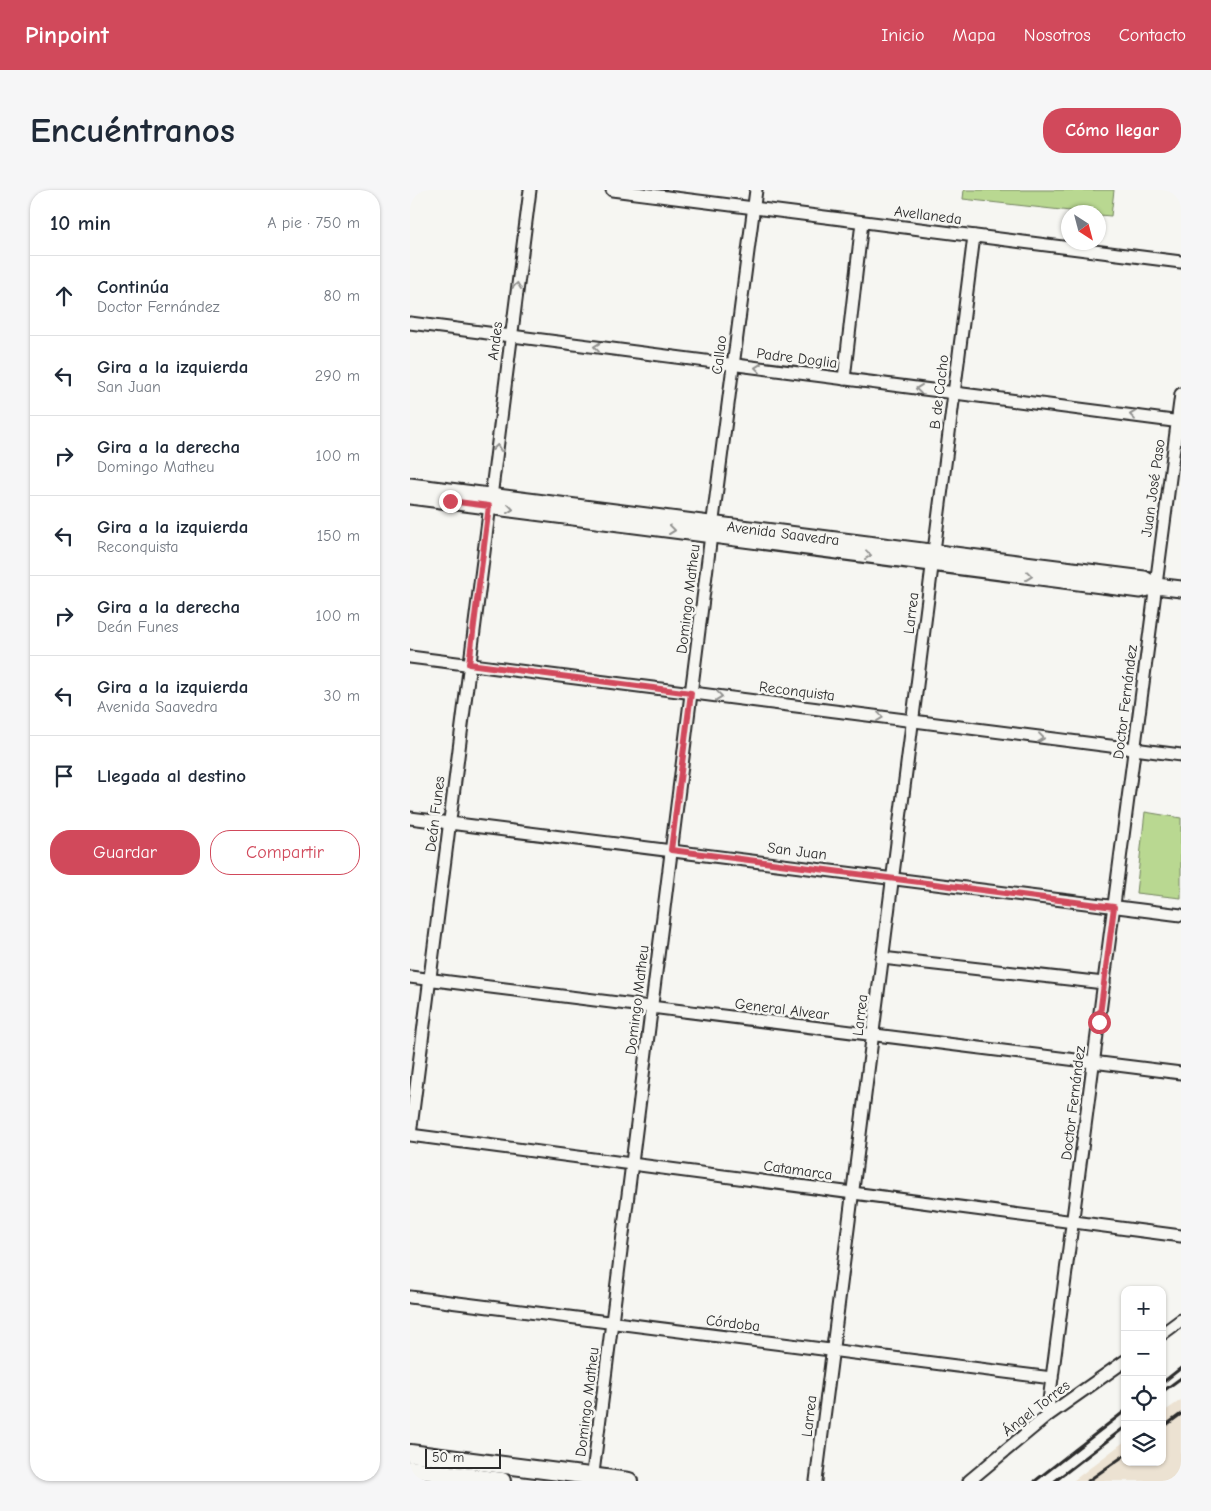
<!DOCTYPE html>
<html lang="es">
<head>
<meta charset="utf-8">
<style>
	:root { --surface:#fff; --page:#f6f6f7; --text:#1f2937; --muted:#747a83; --line:#e0e1e3; --accent:#d1495b }
	body { margin:0; font-family:"Comic Neue",sans-serif; background:var(--page); color:var(--text) }
	.controls { position:absolute; right:15px; bottom:15px; display:grid; overflow:hidden; border-radius:10px; box-shadow:0 1px 4px #0004 }
	.controls button { width:45px; height:45px; display:grid; place-items:center; padding:0; border:0; border-bottom:1px solid var(--line); background:var(--surface); color:var(--text); font:25px sans-serif }
	.compass { position:absolute; left:651px; top:15px; width:45px; height:45px; border-radius:50%; background:var(--surface); box-shadow:0 1px 4px #0004; rotate:144deg }
	.scale { position:absolute; left:15px; bottom:12px; width:76px; box-sizing:border-box; padding-left:5px; border:2px solid #2b2b2b; border-top:0; font-size:14px; line-height:18px; white-space:nowrap; color:#2b2b2b; -webkit-text-stroke:4px #f6f6f2; paint-order:stroke }
	.stop { position:absolute; width:15px; height:15px; margin:-11px; border:4px solid #d1495b; border-radius:50%; background:#fff }
	.stop.end { background:#d1495b; border-color:#fff; box-shadow:0 1px 5px #0008 }
	.list { margin:0; padding:0; list-style:none }
	h2 { display:flex; justify-content:space-between; align-items:center; height:65px; margin:0; padding:0 20px; font-size:21px }
	h2 small { font-size:16px; font-weight:400; color:var(--muted) }
	.list li { display:grid; grid-template-columns:32px 1fr auto; gap:15px; align-items:center; box-sizing:border-box; height:80px; padding:0 20px; border-top:1px solid var(--line) }
	.list b { display:block; font-size:19px; white-space:nowrap }
	.list p { margin:0; font-size:16px; white-space:nowrap; color:var(--muted) }
	.list em { font-size:16px; font-style:normal; color:var(--muted) }
	.actions { display:flex; gap:10px; padding:15px 20px }
	.actions a { flex:1; padding:11px 0; border:1px solid var(--accent); border-radius:20px; text-align:center; font-size:18px; color:var(--accent) }
	.actions .main { background:var(--accent); color:#fff }
	.icon { flex:none; width:28px; height:28px; fill:none; stroke:currentColor; stroke-width:2; stroke-linecap:round; stroke-linejoin:round }
	.map { position:relative; flex:none; width:771px; height:1291px; overflow:hidden; border-radius:20px }
	header { display:flex; align-items:center; gap:30px; box-sizing:border-box; height:70px; padding:0 25px; background:var(--accent); color:#fff }
	header strong { font-size:24px }
	nav { display:flex; gap:28px; margin-inline-start:auto; font-size:18px }
	.intro { display:flex; align-items:center; justify-content:space-between; box-sizing:border-box; height:120px; padding:0 30px }
	h1 { margin:0; font-size:35px }
	.button { padding:12px 22px; border-radius:20px; background:var(--accent); color:#fff; font-size:18px; font-weight:700 }
	main { display:flex; gap:30px; padding:0 30px }
	aside { flex:1; background:var(--surface); border-radius:20px; box-shadow:0 1px 4px #0004 }
	.map>svg:first-child { display:block }
	.built { fill:#ece2d2 }
	.green { fill:#b9d891; stroke:#72825e }
	.lines { fill:none; stroke-linecap:round; stroke-linejoin:round }
	.minor-casing { stroke:#2b2b2b; stroke-width:15 }
	.tertiary-casing { stroke:#2b2b2b; stroke-width:19 }
	.secondary-casing { stroke:#2b2b2b; stroke-width:20 }
	.minor { stroke:#f6f6f2; stroke-width:11 }
	.tertiary { stroke:#f6f6f2; stroke-width:15 }
	.secondary { stroke:#f6f6f2; stroke-width:16 }
	.rail { stroke:#2b2b2b; stroke-width:3 }
	.oneway { stroke:#90908e }
	.route { stroke:#d1495b; stroke-width:6 }
	.labels { text-anchor:middle; dominant-baseline:central; stroke-width:5; stroke-linejoin:round; paint-order:stroke }
	.street-label { font-size:15px; fill:#2b2b2b; stroke:#f6f6f2 }
</style>
</head>
<body>
<header>
<strong>Pinpoint</strong>
<nav><a>Inicio</a><a>Mapa</a><a>Nosotros</a><a>Contacto</a></nav>
</header>
<div class="intro"><h1>Encuéntranos</h1><a class="button">Cómo llegar</a></div>
<main>
<aside>
<h2>10 min<small>A pie · 750 m</small></h2>
<ul class="list">
<li><svg class="icon" aria-label="ahead" viewBox="0 0 24 24"><path d="M12 20V5M6 11l6-6 6 6"/></svg><div><b>Continúa</b><p>Doctor Fernández</p></div><em>80 m</em></li>
<li><svg class="icon" aria-label="left" viewBox="0 0 24 24"><path d="M17 20v-9H6M10 6l-5 5 5 5"/></svg><div><b>Gira a la izquierda</b><p>San Juan</p></div><em>290 m</em></li>
<li><svg class="icon" aria-label="right" viewBox="0 0 24 24"><path d="M7 20v-9h11M14 6l5 5-5 5"/></svg><div><b>Gira a la derecha</b><p>Domingo Matheu</p></div><em>100 m</em></li>
<li><svg class="icon" aria-label="left" viewBox="0 0 24 24"><path d="M17 20v-9H6M10 6l-5 5 5 5"/></svg><div><b>Gira a la izquierda</b><p>Reconquista</p></div><em>150 m</em></li>
<li><svg class="icon" aria-label="right" viewBox="0 0 24 24"><path d="M7 20v-9h11M14 6l5 5-5 5"/></svg><div><b>Gira a la derecha</b><p>Deán Funes</p></div><em>100 m</em></li>
<li><svg class="icon" aria-label="left" viewBox="0 0 24 24"><path d="M17 20v-9H6M10 6l-5 5 5 5"/></svg><div><b>Gira a la izquierda</b><p>Avenida Saavedra</p></div><em>30 m</em></li>
<li><svg class="icon" aria-label="arrive" viewBox="0 0 24 24"><path d="M6 21V4h12l-3 4 3 4H6"/></svg><div><b>Llegada al destino</b></div></li>
</ul>
<div class="actions"><a class="main">Guardar</a><a>Compartir</a></div>
</aside>
<div class="map">
<svg width="771" height="1291" viewBox="0 0 771 1291">
	<rect width="100%" height="100%" fill="#f6f6f2"/>
	<filter id="ink" filterUnits="userSpaceOnUse"><feTurbulence type="fractalNoise" baseFrequency=".02" numOctaves="2"/><feDisplacementMap in="SourceGraphic" scale="10" xChannelSelector="R" yChannelSelector="G"/><feConvolveMatrix kernelMatrix="1 2 1 2 8 2 1 2 1" color-interpolation-filters="sRGB"/></filter>
	<g filter="url(#ink)">
		<polygon class="built" points="771,1210 771,1291 663,1291 715,1251 715,1272 752,1272 752,1223"/>
		<g class="green">
			<polygon points="554,0 704,0 701,26 689,25 688,22 669,22 553,9"/>
			<polygon points="735,622 771,628 771,708 726,703"/>
		</g>
		<g class="lines">
			<defs>
				<g id="minor">
					<polyline points="120,0 0,945 771,1046"/>
					<polyline points="202,0 771,72"/>
					<polyline points="0,133 771,232"/>
					<polyline points="434,189 452,32"/>
					<polyline points="0,467 771,565"/>
					<polyline points="0,628 771,725"/>
					<polyline points="472,768 694,793"/>
					<polyline points="0,787 771,883"/>
					<polyline points="0,1107 642,1188"/>
					<polyline points="752,1144 771,1130"/>
					<polyline points="637,1226 771,204"/>
					<polyline points="182,1291 301,345 346,0"/>
					<polyline points="406,1291 564,46"/>
					<polyline points="559,1291 637,1226 715,1171"/>
				</g>
				<g id="tertiary">
					<path id="s1" d="M 0,296 L 734,389 L 746,396 L 730,400 L 0,306"/>
					<polyline points="746,396 771,399"/>
				</g>
				<g id="secondary">
					<polyline points="0,1263 219,1291"/>
					<polyline points="0,1279 92,1291"/>
				</g>
			</defs>
			<use href="#minor" class="minor-casing"/>
			<use href="#tertiary" class="tertiary-casing"/>
			<use href="#secondary" class="secondary-casing"/>
			<use href="#minor" class="minor"/>
			<use href="#tertiary" class="tertiary"/>
			<use href="#secondary" class="secondary"/>
			<g class="rail">
				<polyline points="752,1193 771,1178"/>
				<polyline points="752,1202 771,1188"/>
				<polyline points="752,1238 771,1224"/>
				<polyline points="625,1291 715,1221"/>
				<polyline points="645,1291 715,1237"/>
				<polyline points="678,1291 715,1265"/>
			</g>
		</g>
		<defs><path id="oneway-chevron" d="M-2-3.5L2.5 0L-2 3.5" fill="none" stroke-width="1.6" stroke-linecap="round" stroke-linejoin="round" transform="scale(1.25)"/></defs>
		<g class="oneway">
			<use href="#oneway-chevron" transform="translate(107 96) rotate(-83)"/>
			<use href="#oneway-chevron" transform="translate(187 157) rotate(-173)"/>
			<use href="#oneway-chevron" transform="translate(348 178) rotate(-173)"/>
			<use href="#oneway-chevron" transform="translate(509 199) rotate(-173)"/>
			<use href="#oneway-chevron" transform="translate(723 225) rotate(-173)"/>
			<use href="#oneway-chevron" transform="translate(87 258) rotate(-83)"/>
			<use href="#oneway-chevron" transform="translate(100 319) rotate(7)"/>
			<use href="#oneway-chevron" transform="translate(262 340) rotate(7)"/>
			<use href="#oneway-chevron" transform="translate(458 365) rotate(7)"/>
			<use href="#oneway-chevron" transform="translate(619 386) rotate(7)"/>
			<use href="#oneway-chevron" transform="translate(309 506) rotate(7)"/>
			<use href="#oneway-chevron" transform="translate(470 527) rotate(7)"/>
			<use href="#oneway-chevron" transform="translate(631 548) rotate(7)"/>
		</g>
	</g>
	<g class="lines" filter="url(#ink)">
		<polyline class="route" points="40,311 79,316 59,474 281,503 261,660 704,717 689,832"/>
	</g>
	<g class="labels">
		<g class="street-label">
			<text transform="translate(518 25) rotate(7)">Avellaneda</text>
			<text transform="translate(85 151) rotate(-83)">Andes</text>
			<text transform="translate(309 165) rotate(-83)">Callao</text>
			<text transform="translate(387 168) rotate(7)">Padre Doglia</text>
			<text transform="translate(529 202) rotate(-83)">B de Cacho</text>
			<text transform="translate(743 298) rotate(-82)">Juan José Paso</text>
			<text stroke="none"><textPath href="#s1" startOffset="376">Avenida Saavedra</textPath></text>
			<text transform="translate(278 409) rotate(-83)">Domingo Matheu</text>
			<text transform="translate(501 423) rotate(-83)">Larrea</text>
			<text transform="translate(387 501) rotate(7)">Reconquista</text>
			<text transform="translate(715 512) rotate(-83)">Doctor Fernández</text>
			<text transform="translate(25 624) rotate(-83)">Deán Funes</text>
			<text transform="translate(387 661) rotate(7)">San Juan</text>
			<text transform="translate(227 810) rotate(-83)">Domingo Matheu</text>
			<text transform="translate(372 819) rotate(7)">General Alvear</text>
			<text transform="translate(450 825) rotate(-83)">Larrea</text>
			<text transform="translate(663 913) rotate(-83)">Doctor Fernández</text>
			<text transform="translate(388 980) rotate(8)">Catamarca</text>
			<text transform="translate(323 1133) rotate(7)">Córdoba</text>
			<text transform="translate(177 1212) rotate(-83)">Domingo Matheu</text>
			<text transform="translate(626 1218) rotate(-38)">Ángel Torres</text>
			<text transform="translate(399 1226) rotate(-83)">Larrea</text>
		</g>
	</g>
</svg>
<div class="controls">
<button>+</button>
<button>−</button>
<button><svg class="icon" aria-label="locate" viewBox="0 0 24 24"><circle cx="12" cy="12" r="6"/><path d="M12 2v4M12 18v4M2 12h4M18 12h4"/></svg></button>
<button><svg class="icon" aria-label="layers" viewBox="0 0 24 24"><path d="M12 4l9 5-9 5-9-5zM3 14l9 5 9-5"/></svg></button>
</div>
<svg class="compass" viewBox="-18 -18 36 36"><path d="M0-13l5 13h-10z" fill="#e53935"/><path d="M0 13l5-13h-10z" fill="#747a83"/></svg>
<div class="scale">50 m</div>
<div class="stop" style="left:689px;top:832px"></div>
<div class="stop end" style="left:40px;top:311px"></div>
</div>
</main>
</body>
</html>
